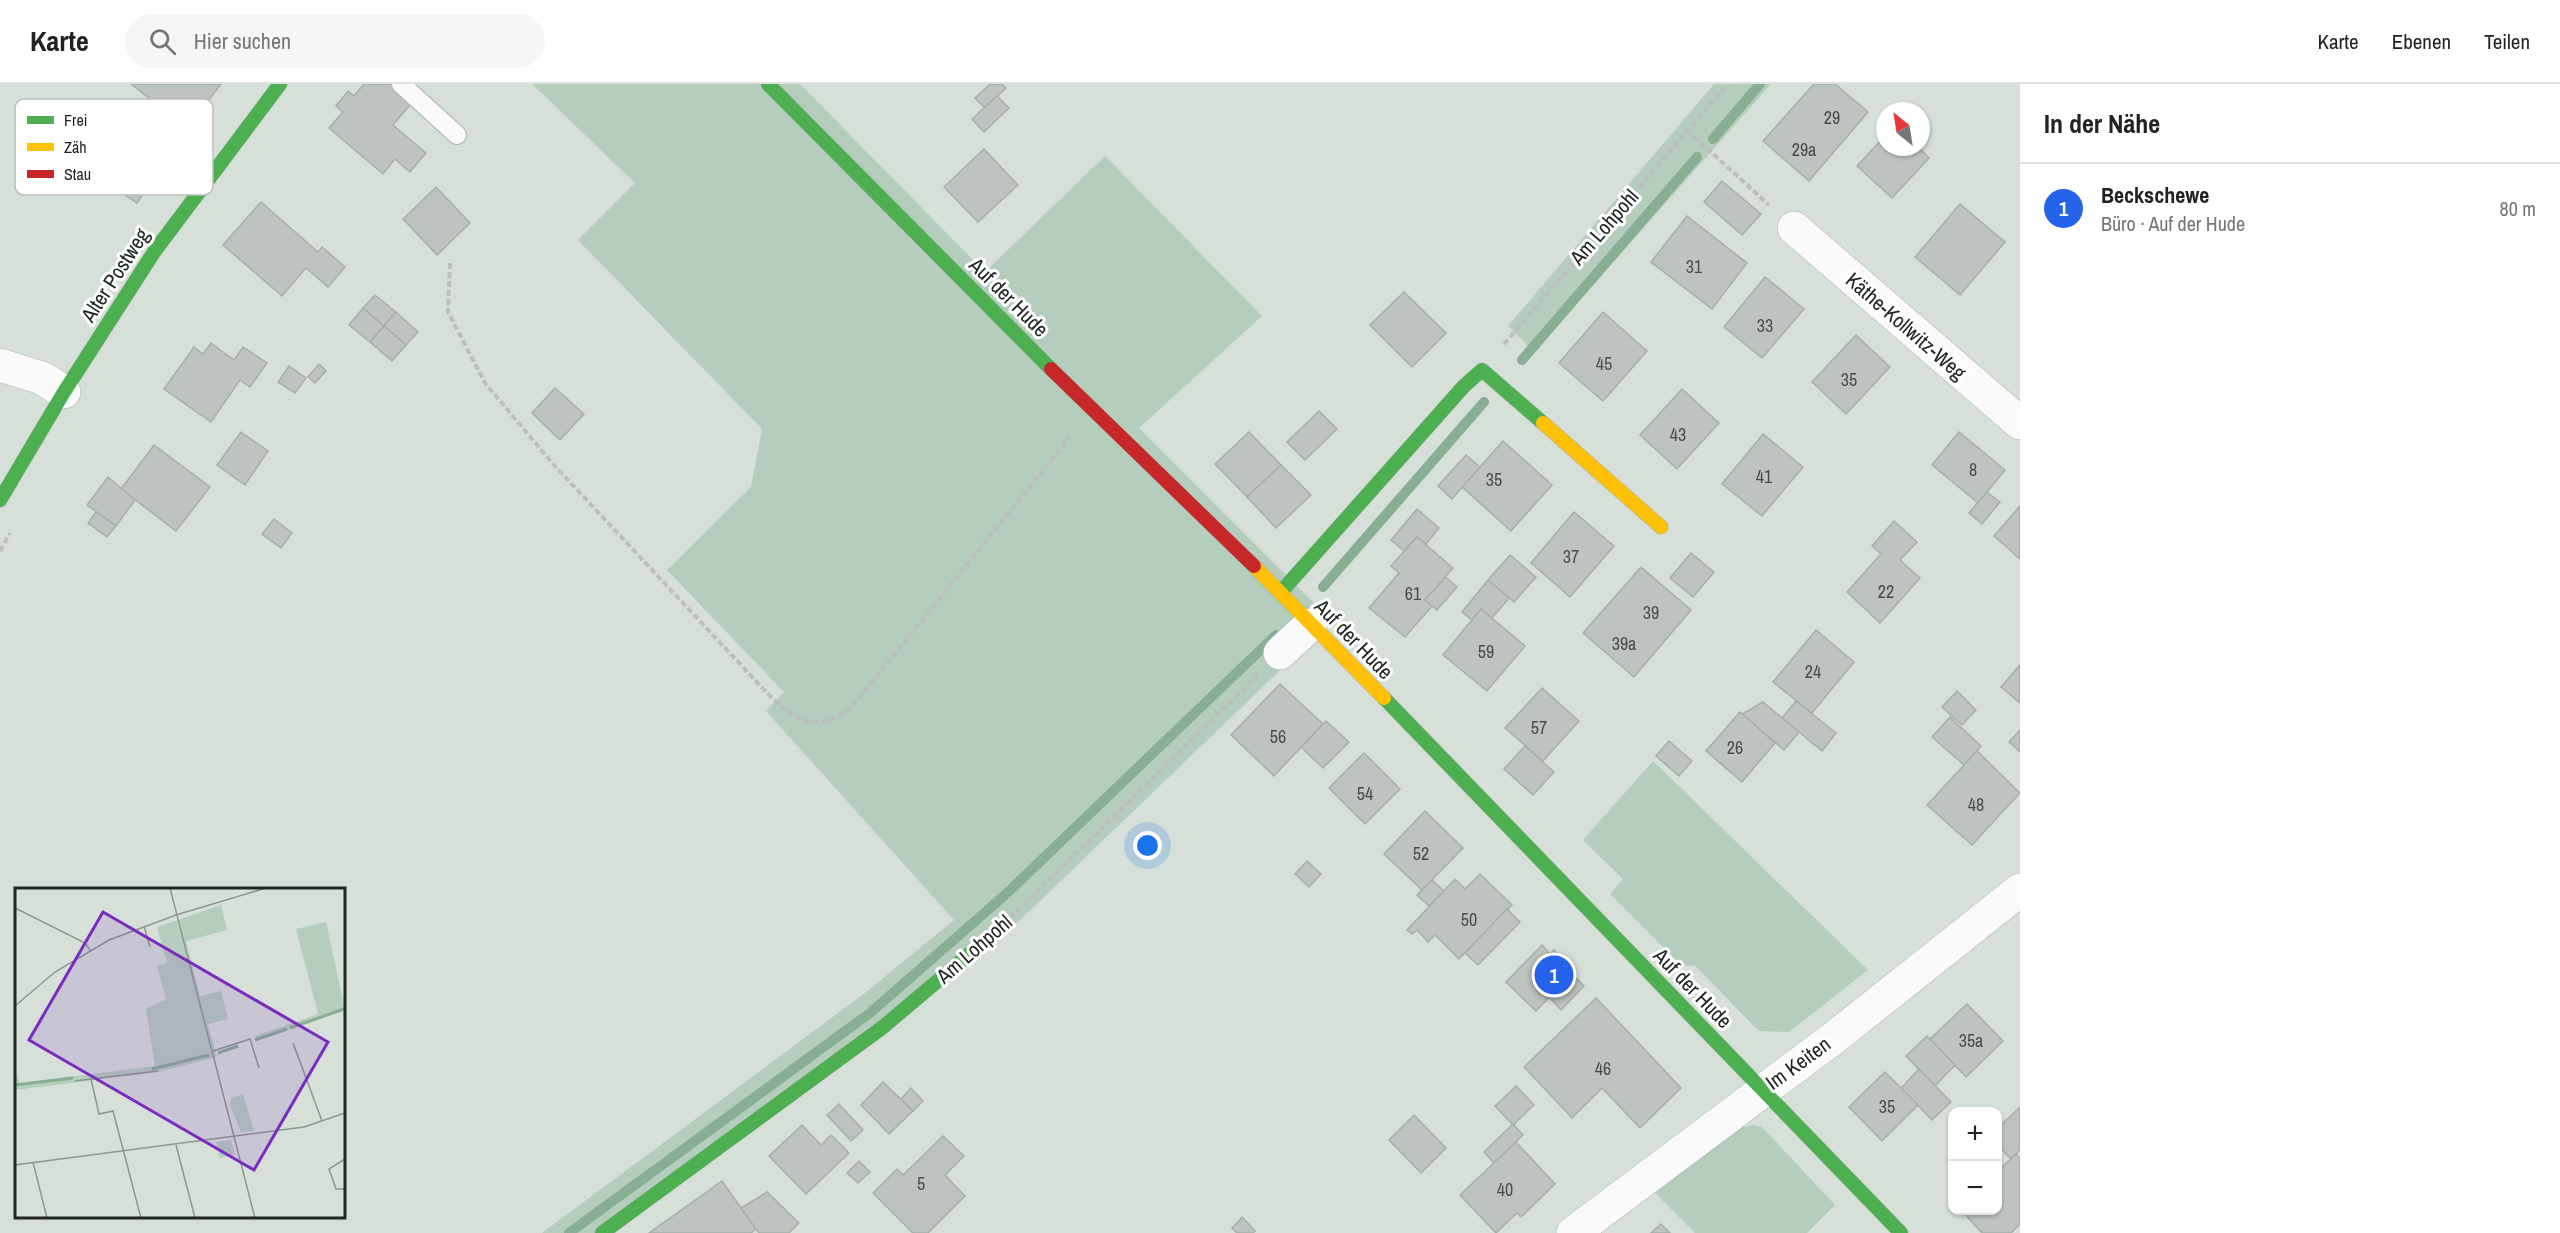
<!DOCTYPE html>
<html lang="de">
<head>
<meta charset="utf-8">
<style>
	:root { --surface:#fff; --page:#f6f6f6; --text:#222; --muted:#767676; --line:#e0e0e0; --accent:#2563eb }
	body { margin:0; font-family:"Archivo Narrow",sans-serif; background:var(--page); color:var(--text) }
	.controls { position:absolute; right:18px; bottom:18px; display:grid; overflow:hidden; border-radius:12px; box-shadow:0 2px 4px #0004 }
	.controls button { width:54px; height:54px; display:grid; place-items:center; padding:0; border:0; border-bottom:2px solid var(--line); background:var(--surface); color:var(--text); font:30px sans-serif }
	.compass { position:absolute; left:1876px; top:18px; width:54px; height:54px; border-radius:50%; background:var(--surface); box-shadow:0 2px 4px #0004; rotate:330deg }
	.you { position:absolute; left:1148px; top:762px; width:21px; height:21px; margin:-15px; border:4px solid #fff; border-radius:50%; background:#1a73e8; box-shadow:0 0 0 9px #1a73e833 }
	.badge { display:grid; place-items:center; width:39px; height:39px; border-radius:50%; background:var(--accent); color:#fff; font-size:20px; font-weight:700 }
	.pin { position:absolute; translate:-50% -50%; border:3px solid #fff; box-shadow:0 2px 6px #0006 }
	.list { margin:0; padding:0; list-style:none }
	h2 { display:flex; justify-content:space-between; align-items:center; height:78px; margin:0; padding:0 24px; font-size:26px }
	h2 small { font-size:20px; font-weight:400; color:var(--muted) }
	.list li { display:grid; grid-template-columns:39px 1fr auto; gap:18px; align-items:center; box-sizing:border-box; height:90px; padding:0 24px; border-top:2px solid var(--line) }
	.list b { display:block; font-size:22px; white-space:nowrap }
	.list p { margin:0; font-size:20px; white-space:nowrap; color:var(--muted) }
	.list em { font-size:20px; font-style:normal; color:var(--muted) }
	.icon { flex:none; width:33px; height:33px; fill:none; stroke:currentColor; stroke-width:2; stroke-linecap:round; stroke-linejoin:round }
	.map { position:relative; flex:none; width:2020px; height:1149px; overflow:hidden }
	header { display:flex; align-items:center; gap:36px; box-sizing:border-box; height:84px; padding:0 30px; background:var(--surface); border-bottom:2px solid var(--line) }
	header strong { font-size:28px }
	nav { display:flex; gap:33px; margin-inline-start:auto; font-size:21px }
	.search { width:420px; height:54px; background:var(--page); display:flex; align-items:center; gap:15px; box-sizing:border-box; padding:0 21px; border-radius:33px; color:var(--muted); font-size:22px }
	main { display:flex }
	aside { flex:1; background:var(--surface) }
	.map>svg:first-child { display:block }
	.green { fill:#b5cdbc }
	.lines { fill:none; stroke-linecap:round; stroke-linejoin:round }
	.stream { stroke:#88ae94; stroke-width:10 }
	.building { fill:#bdc4bf; stroke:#a7afaa; stroke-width:1.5 }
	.lane-casing { stroke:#abb2ad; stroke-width:20 }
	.street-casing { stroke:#abb2ad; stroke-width:34 }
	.fast-casing { stroke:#abb2ad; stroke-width:15 }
	.slow-casing { stroke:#abb2ad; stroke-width:15 }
	.jam-casing { stroke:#abb2ad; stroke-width:15 }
	.path { stroke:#bcbfbd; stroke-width:4; stroke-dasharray:6 3; stroke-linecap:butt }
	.lane { stroke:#f9faf9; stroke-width:18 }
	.street { stroke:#f9faf9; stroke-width:33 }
	.fast { stroke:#4caf50; stroke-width:14 }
	.slow { stroke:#ffc107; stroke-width:14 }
	.jam { stroke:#c62828; stroke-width:14 }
	.labels { text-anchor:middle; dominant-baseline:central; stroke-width:6; stroke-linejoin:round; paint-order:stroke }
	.number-label { font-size:18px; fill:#474e49 }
	.street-label { font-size:21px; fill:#202722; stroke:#fff }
	.inset-river { fill:none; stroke:#88ae94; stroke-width:3 }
	.inset-road { fill:none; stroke:#8d9690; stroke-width:1.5 }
	.view { fill:#7b2cbf; fill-opacity:0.15; stroke:#7b2cbf; stroke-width:3 }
	.inset-edge { fill:none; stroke:#202722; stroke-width:3 }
	.key { fill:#fff; stroke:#bcbebd; stroke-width:1.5 }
	.key-label { font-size:16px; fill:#202722 }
</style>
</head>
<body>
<header>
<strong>Karte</strong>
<div class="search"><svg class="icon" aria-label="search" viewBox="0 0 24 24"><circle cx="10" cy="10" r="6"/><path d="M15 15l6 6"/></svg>Hier suchen</div>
<nav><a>Karte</a><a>Ebenen</a><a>Teilen</a></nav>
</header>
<main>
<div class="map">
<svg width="2020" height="1149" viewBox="0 0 2020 1149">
	<rect width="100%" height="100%" fill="#d6e0d9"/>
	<g class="green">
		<polygon points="532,0 800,0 985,188 1105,72 1262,232 1139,344 1328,533 1298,569 992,863 615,1149 542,1149 865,909 954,836 766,627 784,608 667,486 751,403 762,345 578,156 635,99"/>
		<polygon points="1714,0 1771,0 1534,268 1508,242"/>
		<polygon points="1653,677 1868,886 1789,948 1759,947 1695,882 1681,881 1610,810 1623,795 1583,756"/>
		<polygon points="1753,1041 1762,1043 1835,1121 1807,1149 1695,1149 1654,1108 1740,1044"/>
	</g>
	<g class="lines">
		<g class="stream">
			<polyline points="1713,55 1760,0"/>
			<polyline points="1522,276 1697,73"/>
			<polyline points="1323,503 1484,318"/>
			<polyline points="569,1149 870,929 1005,811 1276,551"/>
		</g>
	</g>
	<g class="building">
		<polygon points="131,0 221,0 187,44"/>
		<polygon points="364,0 395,0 414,16 393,41 426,69 410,88 395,75 383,90 329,44 343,28 336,22 348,7 354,12"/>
		<polygon points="990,0 1002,0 1006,4 985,24 975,14"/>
		<polygon points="1814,0 1835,0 1868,28 1809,97 1763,57"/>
		<polygon points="997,12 1009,24 984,48 972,35"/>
		<polygon points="1885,52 1885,63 1918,63 1929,74 1892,114 1857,82"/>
		<polygon points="127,58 162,81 137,119 102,96"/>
		<polygon points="984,65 1018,101 978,138 944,103"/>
		<polygon points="1722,97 1761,130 1742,151 1704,118"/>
		<polygon points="436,103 470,139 437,171 403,135"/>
		<polygon points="261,118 318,168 322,163 345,183 328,203 306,184 282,212 223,161"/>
		<polygon points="1960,120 2005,158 1960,211 1915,173"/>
		<polygon points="1687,132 1747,179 1712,225 1651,178"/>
		<polygon points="1765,193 1804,225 1762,274 1724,243"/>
		<polygon points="1404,208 1446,249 1412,283 1370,241"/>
		<polygon points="375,211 396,228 384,242 363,224"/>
		<polygon points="363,224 384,242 370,258 349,241"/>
		<polygon points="396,228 418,248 406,261 384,242"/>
		<polygon points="1603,228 1647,267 1603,317 1559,279"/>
		<polygon points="384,242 406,261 392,277 370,258"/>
		<polygon points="1856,251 1890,283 1846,330 1812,298"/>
		<polygon points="211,259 234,276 243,263 267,279 250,303 240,296 211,338 164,305 194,263 203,270"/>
		<polygon points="319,280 326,287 315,299 308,293"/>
		<polygon points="289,282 306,294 295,309 278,298"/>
		<polygon points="555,304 584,330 560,356 532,329"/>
		<polygon points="1682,305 1719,339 1677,385 1640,351"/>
		<polygon points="1319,327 1337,345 1305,376 1287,358"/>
		<polygon points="241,348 268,367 245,401 217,381"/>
		<polygon points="1249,348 1281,381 1247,413 1215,380"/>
		<polygon points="1959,348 2005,386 1978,419 1932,381"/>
		<polygon points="1763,350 1803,383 1762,432 1722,400"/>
		<polygon points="1503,357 1552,401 1511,447 1462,403"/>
		<polygon points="154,361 210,403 176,447 121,405"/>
		<polygon points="1466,371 1480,383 1452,415 1438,402"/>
		<polygon points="1281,381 1311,411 1276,444 1247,413"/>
		<polygon points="108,393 135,416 116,442 87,421"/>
		<polygon points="1987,408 2000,418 1982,440 1969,429"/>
		<polygon points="2020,422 2020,475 1994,452"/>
		<polygon points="1417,425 1439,444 1426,460 1417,453 1404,467 1391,456"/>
		<polygon points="96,428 116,442 107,453 88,439"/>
		<polygon points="1574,428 1614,462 1570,513 1531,479"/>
		<polygon points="274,435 292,449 281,464 262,450"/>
		<polygon points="1894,437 1917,458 1900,476 1920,494 1880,539 1847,508 1881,470 1872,462"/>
		<polygon points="1417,453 1453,484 1425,516 1432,522 1405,553 1369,524 1399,489 1391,482"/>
		<polygon points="1691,469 1714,488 1693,513 1670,494"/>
		<polygon points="1510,471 1536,493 1514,518 1488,496"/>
		<polygon points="1641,483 1691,526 1634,593 1583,549"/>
		<polygon points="1446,493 1457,503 1437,526 1425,516"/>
		<polygon points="1488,496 1509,514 1492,534 1481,525 1472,536 1462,528"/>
		<polygon points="1481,525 1525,562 1487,607 1443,571"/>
		<polygon points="1816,546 1854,578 1812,629 1773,598"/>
		<polygon points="2020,581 2020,619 2001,603"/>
		<polygon points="1280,600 1323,640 1274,692 1231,651"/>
		<polygon points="1542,604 1579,637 1543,677 1505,644"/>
		<polygon points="1957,607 1976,626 1962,641 1942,623"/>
		<polygon points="1796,617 1836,649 1822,667 1782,634"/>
		<polygon points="1763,618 1799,648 1784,666 1742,630"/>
		<polygon points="1740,628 1775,659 1742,698 1706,667"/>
		<polygon points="1950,633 1981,662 1964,681 1932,653"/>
		<polygon points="1326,637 1349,658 1323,684 1301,663"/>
		<polygon points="2020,646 2020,668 2009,658"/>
		<polygon points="1669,657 1692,677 1679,692 1656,672"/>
		<polygon points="1525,662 1554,688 1533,711 1504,685"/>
		<polygon points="1977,667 2020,709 1972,761 1927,721"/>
		<polygon points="1364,669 1400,705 1365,740 1329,704"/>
		<polygon points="1425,727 1463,764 1422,806 1384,770"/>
		<polygon points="1307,777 1321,790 1309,803 1295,790"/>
		<polygon points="1480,790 1512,821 1459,875 1435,851 1428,858 1417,846 1412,850 1407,846 1455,795 1465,805"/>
		<polygon points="1432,796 1444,807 1429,822 1417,811"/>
		<polygon points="1507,825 1520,838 1478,881 1465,869"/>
		<polygon points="1542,861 1550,870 1554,866 1565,877 1562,880 1572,890 1536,927 1506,898"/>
		<polygon points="1572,890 1584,902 1561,926 1549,913"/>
		<polygon points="1596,914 1681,1004 1640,1044 1602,1004 1572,1034 1524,983"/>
		<polygon points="1967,920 2003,957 1966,993 1930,955"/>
		<polygon points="1927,952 1955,981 1935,1002 1906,972"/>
		<polygon points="1919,985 1951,1018 1932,1036 1901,1004"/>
		<polygon points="1885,988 1918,1021 1882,1057 1849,1023"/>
		<polygon points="883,998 913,1027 889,1050 861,1021"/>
		<polygon points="1516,1002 1534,1021 1513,1041 1495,1022"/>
		<polygon points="911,1004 923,1017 913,1027 901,1015"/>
		<polygon points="839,1020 863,1046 851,1057 827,1031"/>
		<polygon points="2020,1023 2020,1066 2011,1075 1998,1062 1998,1044"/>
		<polygon points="1414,1031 1446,1064 1421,1089 1389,1056"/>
		<polygon points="1513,1040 1523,1051 1494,1079 1484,1068"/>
		<polygon points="802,1041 821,1061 831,1051 849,1069 806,1110 769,1072"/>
		<polygon points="943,1052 964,1072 945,1091 965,1112 928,1149 913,1149 873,1109 897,1085 903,1091"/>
		<polygon points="1516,1058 1555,1100 1521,1133 1517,1129 1496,1149 1460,1111"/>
		<polygon points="2016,1070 2020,1074 2020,1140 2011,1149 1982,1149 1961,1126 1998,1126 1998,1087"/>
		<polygon points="859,1077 870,1088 858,1099 847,1089"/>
		<polygon points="722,1097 756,1145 751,1149 649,1149"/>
		<polygon points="767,1108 799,1139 789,1149 759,1149 741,1124"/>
		<polygon points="1242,1133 1255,1147 1253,1149 1237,1149 1232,1144"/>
		<polygon points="1661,1140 1670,1149 1651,1149"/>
	</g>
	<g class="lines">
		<defs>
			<polyline id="lane" points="401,0 457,51"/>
			<g id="street">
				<polyline points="1794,144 2020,339"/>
				<polyline points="0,281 42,294 64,308"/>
				<polyline points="1280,569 1310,541"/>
				<polyline points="1573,1149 1835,953 2020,806"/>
			</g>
			<g id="fast">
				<polyline points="768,0 1051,285"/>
				<polyline points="0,416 64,308 154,168 280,0"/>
				<polyline points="1281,508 1464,302 1482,286 1543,339"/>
				<polyline points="1384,614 1901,1149"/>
				<polyline points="602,1149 883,943 986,856"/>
			</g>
			<g id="slow">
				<polyline points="1543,339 1661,443"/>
				<polyline points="1254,482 1384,614"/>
			</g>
			<polyline id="jam" points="1051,285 1254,482"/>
		</defs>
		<use href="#lane" class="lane-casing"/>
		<use href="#street" class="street-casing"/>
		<use href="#fast" class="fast-casing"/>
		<use href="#slow" class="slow-casing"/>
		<use href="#jam" class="jam-casing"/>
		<g class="path">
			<polyline points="1687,46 1769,121"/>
			<path d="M 450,179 L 448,228 L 485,299 L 553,380 L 769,611 C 797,638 816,649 851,624 L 1070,353"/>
			<polyline points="1504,260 1728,0"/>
			<polyline points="0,467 10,449"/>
			<polyline points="1010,834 1258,591"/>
		</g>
		<use href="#lane" class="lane"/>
		<use href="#street" class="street"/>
		<use href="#fast" class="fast"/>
		<use href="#slow" class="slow"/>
		<use href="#jam" class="jam"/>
	</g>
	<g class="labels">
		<g class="number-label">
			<text x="1832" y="33">29</text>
			<text x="1804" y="65">29a</text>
			<text x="1694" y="182">31</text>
			<text x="1765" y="241">33</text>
			<text x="1604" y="279">45</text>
			<text x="1849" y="295">35</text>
			<text x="1678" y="350">43</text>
			<text x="1973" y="385">8</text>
			<text x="1764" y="392">41</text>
			<text x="1494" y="395">35</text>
			<text x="1571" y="472">37</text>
			<text x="1886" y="507">22</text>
			<text x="1413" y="509">61</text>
			<text x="1651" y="528">39</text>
			<text x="1624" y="559">39a</text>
			<text x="1486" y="567">59</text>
			<text x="1813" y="587">24</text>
			<text x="1539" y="643">57</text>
			<text x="1278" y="652">56</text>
			<text x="1735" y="663">26</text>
			<text x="1365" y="709">54</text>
			<text x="1976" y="720">48</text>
			<text x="1421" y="769">52</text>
			<text x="1469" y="835">50</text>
			<text x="1971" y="956">35a</text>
			<text x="1603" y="984">46</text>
			<text x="1887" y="1022">35</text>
			<text x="921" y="1099">5</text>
			<text x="1505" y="1105">40</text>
		</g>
		<g class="street-label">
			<text transform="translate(1604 143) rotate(-49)">Am Lohpohl</text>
			<text transform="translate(115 191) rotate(-57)">Alter Postweg</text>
			<text transform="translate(1009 213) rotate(45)">Auf der Hude</text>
			<text transform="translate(1906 242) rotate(41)">Käthe-Kollwitz-Weg</text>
			<text transform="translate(1354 555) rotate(46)">Auf der Hude</text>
			<text transform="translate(974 865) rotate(-41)">Am Lohpohl</text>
			<text transform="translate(1693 904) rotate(46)">Auf der Hude</text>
			<text transform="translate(1798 979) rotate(-36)">Im Keiten</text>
		</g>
	</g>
	<g transform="translate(15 804)">
		<rect width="330" height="330" fill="#d6e0d9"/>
		<path d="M 206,17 L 212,42 L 171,53 L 185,108 L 206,103 L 213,131 L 193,136 L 202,169 L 143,184 L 0,202 L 0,182 L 5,195 L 140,178 L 131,121 L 151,111 L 142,78 L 152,75 L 142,39 ZM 311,34 L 330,122 L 241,152 L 240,148 L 303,126 L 281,41 ZM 228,206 L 239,243 L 226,244 L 215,218 L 216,210 ZM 216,252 L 220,267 L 205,270 L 201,254 Z" fill="#b5cdbc"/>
		<path class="inset-river" d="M 275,140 L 329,121M 240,152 L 272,141M 203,165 L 223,158M 137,181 L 194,167M 0,197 L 58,190"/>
		<path class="inset-road" d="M 155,0 L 240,330M 0,20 L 70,55 L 75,62M 129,38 L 135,59M 0,118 L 40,84 L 94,52 L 161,27 L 251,0M 278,155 L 307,233M 198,163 L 235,151 L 244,180M 76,191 L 84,226 L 98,223 L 126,330M 60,193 L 143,183M 161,257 L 180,330M 330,271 L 314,281 L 321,301 L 330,301M 18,274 L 32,330M 0,277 L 289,239 L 330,225"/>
		<path class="view" d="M 88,24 L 313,154 L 239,282 L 14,152 Z"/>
		<rect width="330" height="330" class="inset-edge"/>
	</g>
	<rect x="15" y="15" width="198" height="96" rx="9" class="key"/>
	<rect x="27" y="32" width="27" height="8" fill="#4caf50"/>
	<rect x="27" y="59" width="27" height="8" fill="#ffc107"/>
	<rect x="27" y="86" width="27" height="8" fill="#c62828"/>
	<g class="key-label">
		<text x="64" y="42">Frei</text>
		<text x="64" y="69">Zäh</text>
		<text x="64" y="96">Stau</text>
	</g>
</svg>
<div class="controls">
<button>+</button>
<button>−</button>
</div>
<svg class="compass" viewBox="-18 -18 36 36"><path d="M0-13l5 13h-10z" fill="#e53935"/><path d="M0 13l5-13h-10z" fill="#767676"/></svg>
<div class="you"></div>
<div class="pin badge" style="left:1554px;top:891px">1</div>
</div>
<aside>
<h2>In der Nähe<small></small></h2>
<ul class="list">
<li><span class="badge">1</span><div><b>Beckschewe</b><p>Büro · Auf der Hude</p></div><em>80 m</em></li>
</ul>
</aside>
</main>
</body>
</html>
